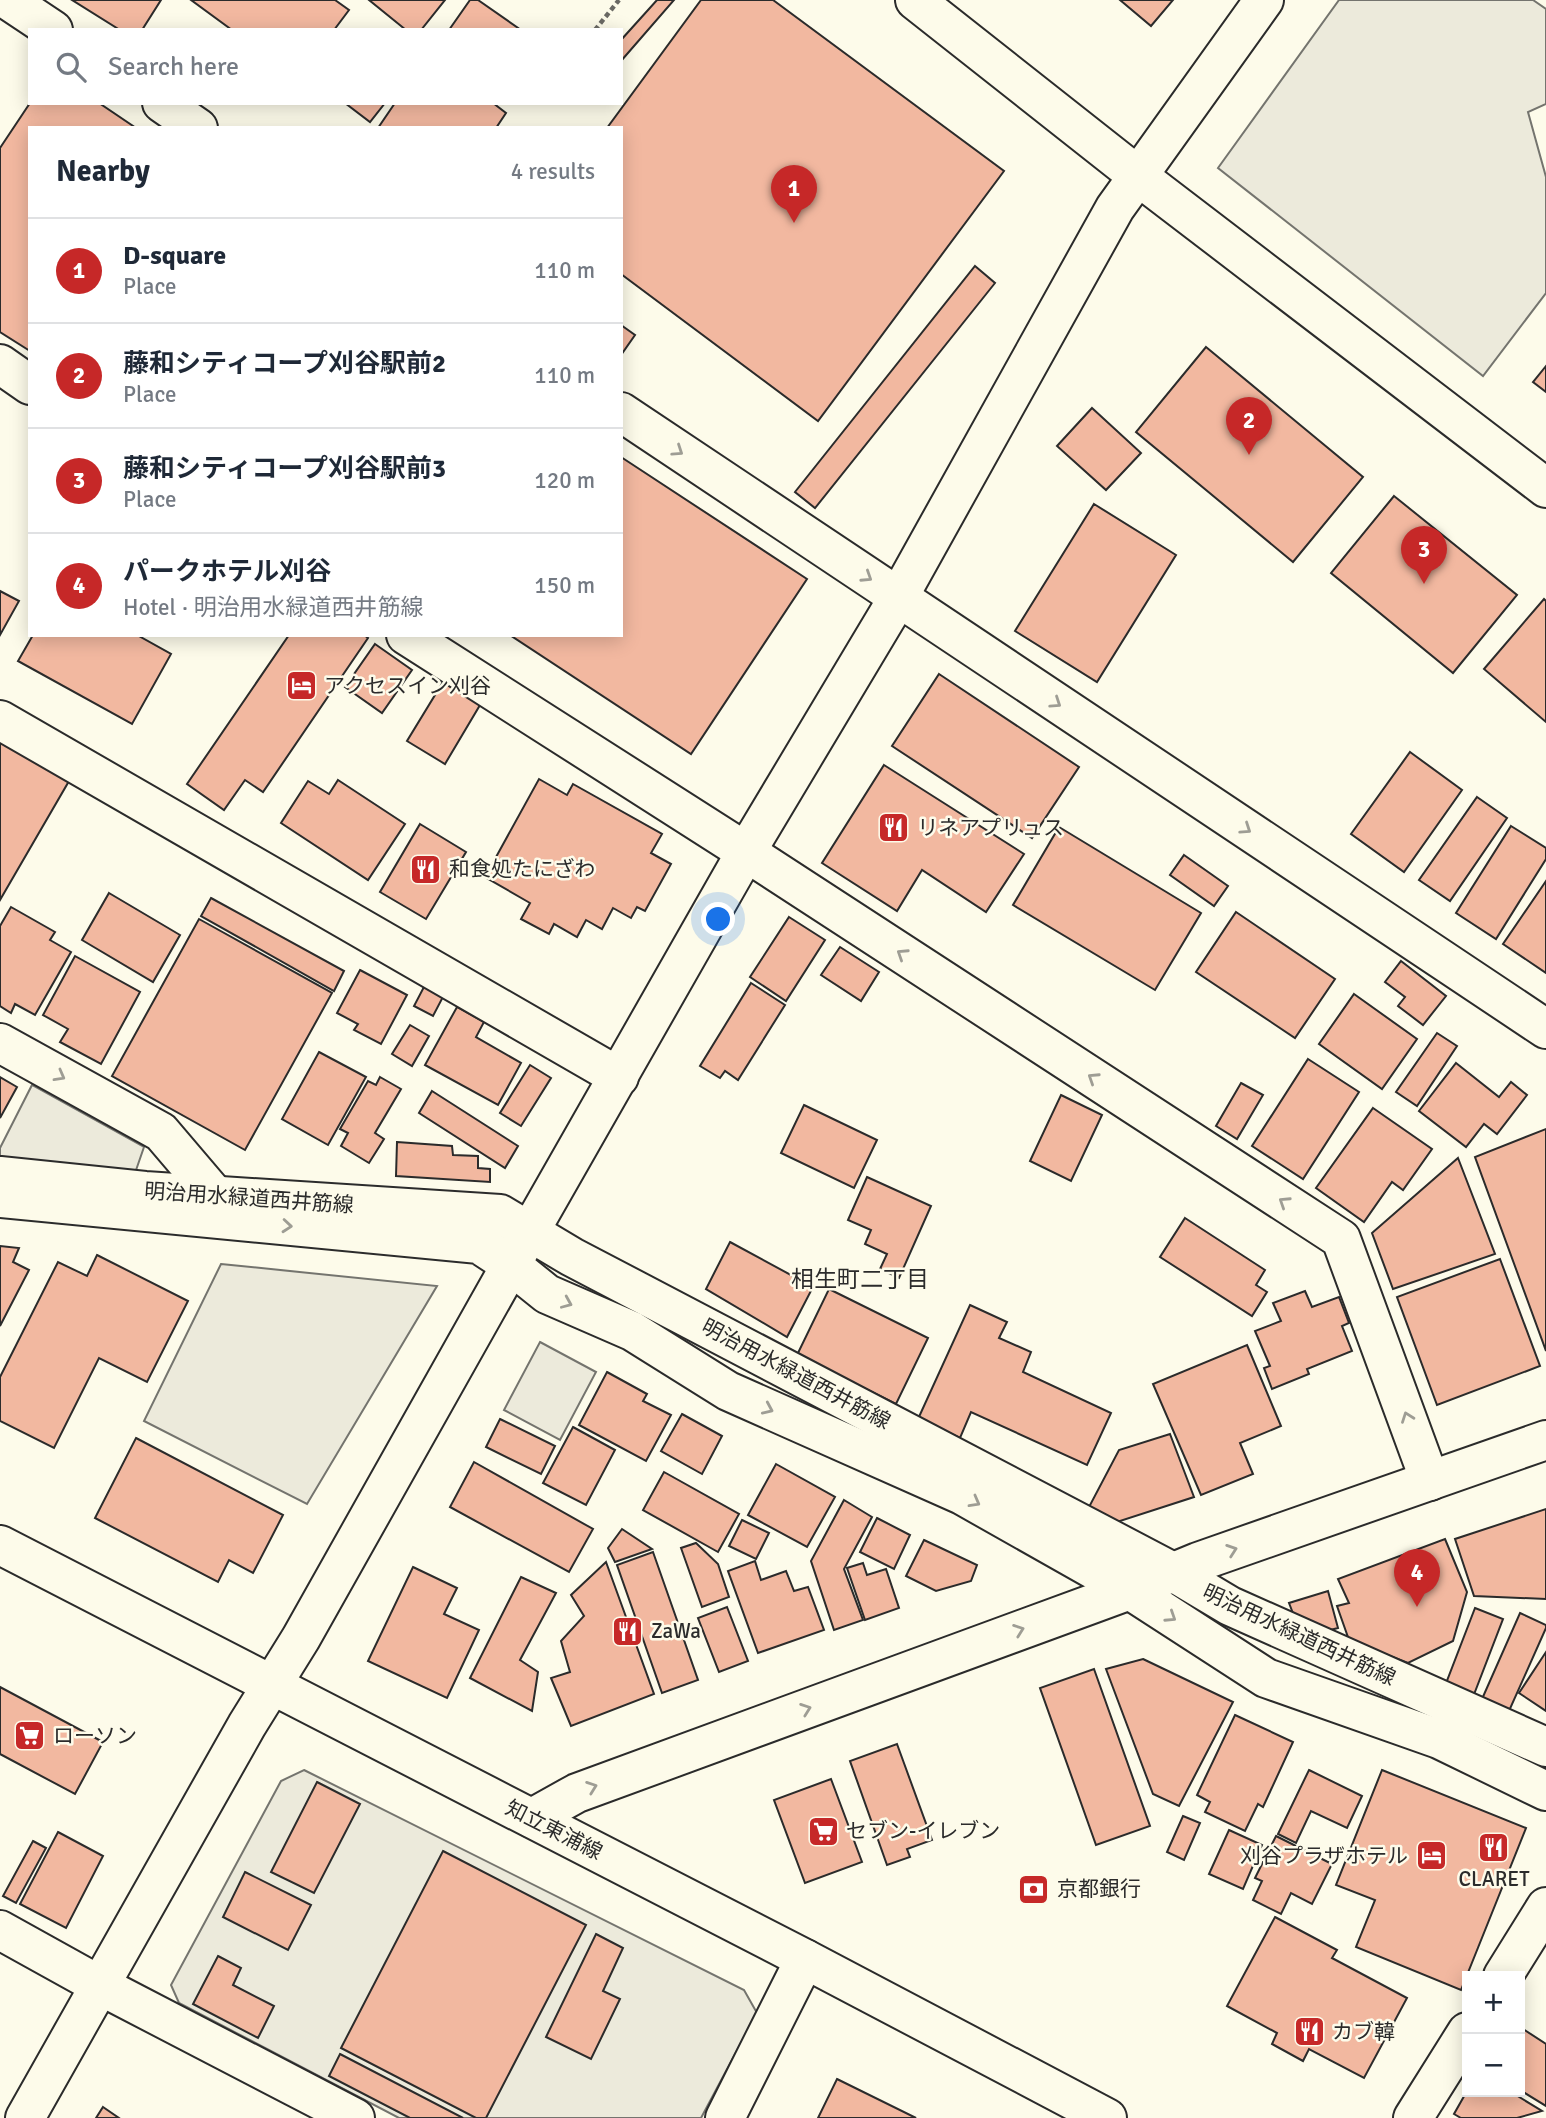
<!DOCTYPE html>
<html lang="en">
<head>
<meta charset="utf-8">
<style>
	:root { --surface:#fff; --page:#f2f2f3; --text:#1f2937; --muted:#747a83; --line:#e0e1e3; --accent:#c62828 }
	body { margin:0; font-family:Signika,"Noto Sans JP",sans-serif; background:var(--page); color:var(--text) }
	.controls { position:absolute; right:21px; bottom:21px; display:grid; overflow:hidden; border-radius:0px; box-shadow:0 4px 18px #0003 }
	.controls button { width:63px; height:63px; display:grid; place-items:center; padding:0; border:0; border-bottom:2px solid var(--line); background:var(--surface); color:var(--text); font:35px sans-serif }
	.you { position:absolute; left:719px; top:920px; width:24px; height:24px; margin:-18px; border:5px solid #fff; border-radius:50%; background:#1a73e8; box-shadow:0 0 0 10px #1a73e833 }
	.badge { display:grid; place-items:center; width:46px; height:46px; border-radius:50%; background:var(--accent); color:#fff; font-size:23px; font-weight:700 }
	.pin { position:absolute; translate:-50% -58px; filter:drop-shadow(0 2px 4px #0008) }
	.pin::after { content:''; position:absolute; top:37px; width:24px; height:21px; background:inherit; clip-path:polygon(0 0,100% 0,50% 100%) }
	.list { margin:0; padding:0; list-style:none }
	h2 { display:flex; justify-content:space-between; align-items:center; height:91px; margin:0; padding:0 28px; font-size:30px }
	h2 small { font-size:23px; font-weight:400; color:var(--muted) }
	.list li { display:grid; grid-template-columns:46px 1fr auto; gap:21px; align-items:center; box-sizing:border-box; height:105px; padding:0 28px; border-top:2px solid var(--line) }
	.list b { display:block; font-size:26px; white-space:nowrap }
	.list p { margin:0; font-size:23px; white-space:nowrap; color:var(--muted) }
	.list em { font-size:23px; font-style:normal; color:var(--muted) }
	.icon { flex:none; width:38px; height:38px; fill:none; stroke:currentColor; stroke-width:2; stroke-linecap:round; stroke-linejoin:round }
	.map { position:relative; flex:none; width:1546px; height:2118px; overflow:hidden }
	.search { position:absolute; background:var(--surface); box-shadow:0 4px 18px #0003; left:28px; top:28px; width:595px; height:77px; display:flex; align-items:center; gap:18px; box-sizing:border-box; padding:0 24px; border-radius:0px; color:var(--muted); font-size:26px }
	.panel { position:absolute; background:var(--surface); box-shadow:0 4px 18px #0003; left:28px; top:126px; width:595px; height:511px; border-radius:0px }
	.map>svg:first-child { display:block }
	.parking { fill:#eceadb; stroke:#74746e; stroke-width:2 }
	.building { fill:#f2b8a0; stroke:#2b2b2b; stroke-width:2 }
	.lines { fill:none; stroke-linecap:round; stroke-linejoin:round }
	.street-casing { stroke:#2b2b2b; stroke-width:42 }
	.secondary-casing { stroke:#2b2b2b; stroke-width:42 }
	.primary-casing { stroke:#2b2b2b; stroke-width:42 }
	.path { stroke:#6a6964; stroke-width:4.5; stroke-dasharray:5 3.5; stroke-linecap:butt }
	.street { stroke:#fdfbea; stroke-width:38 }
	.secondary { stroke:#fdfbea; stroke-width:38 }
	.primary { stroke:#fdfbea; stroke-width:38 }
	.oneway { stroke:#9e9d94 }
	.labels { text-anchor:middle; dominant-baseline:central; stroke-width:5; stroke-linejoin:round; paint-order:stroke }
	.poi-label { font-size:21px; fill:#2b2b2b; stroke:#fdfbea; text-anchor:start }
	.street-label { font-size:21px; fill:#2b2b2b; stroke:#fdfbea }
	.neighbourhood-label { font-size:23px; fill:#2b2b2b; stroke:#fdfbea }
</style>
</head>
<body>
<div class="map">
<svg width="1546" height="2118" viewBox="0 0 1546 2118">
	<rect width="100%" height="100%" fill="#fdfbea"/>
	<g class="parking">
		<polygon points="1339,0 1533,0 1546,9 1546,104 1528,112 1546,177 1546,293 1483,376 1218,168"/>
		<polygon points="32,1085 144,1147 134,1176 0,1161 0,1148"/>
		<polygon points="221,1264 437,1286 307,1504 144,1421"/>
		<polygon points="540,1342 596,1372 560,1440 504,1410"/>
		<polygon points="304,1770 744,1990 757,2013 701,2118 399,2118 179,2003 171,1985 281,1781"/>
	</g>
	<g class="building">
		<polygon points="72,0 161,0 142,30 120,30"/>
		<polygon points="191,0 335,0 349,10 334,30 232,30"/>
		<polygon points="369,0 445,0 421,30 406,30"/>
		<polygon points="470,0 478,0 521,30 449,30"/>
		<polygon points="657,0 674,0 621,61 621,40"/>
		<polygon points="701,0 773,0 1004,171 818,421 621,274 621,128 607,128"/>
		<polygon points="1120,0 1173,0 1151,26"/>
		<polygon points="30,103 99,103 136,128 30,128 30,351 0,332 0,148"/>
		<polygon points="345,103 385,103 370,122"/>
		<polygon points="395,103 493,103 506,113 496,128 378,128"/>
		<polygon points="975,266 995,283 815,508 795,492"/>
		<polygon points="621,325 635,335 621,355"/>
		<polygon points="1206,347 1363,477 1293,562 1136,432"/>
		<polygon points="1546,366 1546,392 1533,382"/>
		<polygon points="1092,408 1141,453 1106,490 1057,446"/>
		<polygon points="621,457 807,579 691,754 510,635 621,635"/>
		<polygon points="1394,496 1517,595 1453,673 1331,573"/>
		<polygon points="1094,504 1176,555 1097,682 1015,631"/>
		<polygon points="0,591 19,601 0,635"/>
		<polygon points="1544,599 1546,601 1546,722 1484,669"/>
		<polygon points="33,635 137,635 171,654 132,724 18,661"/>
		<polygon points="289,635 364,635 368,638 263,792 245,780 224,810 187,784"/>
		<polygon points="375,644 412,670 382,713 345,687"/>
		<polygon points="939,674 1079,767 1032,838 892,746"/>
		<polygon points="443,682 480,705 445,764 407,741"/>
		<polygon points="0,742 69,781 0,900"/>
		<polygon points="1410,752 1462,790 1404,872 1351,834"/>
		<polygon points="884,765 1024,854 986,912 922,870 897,911 822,863"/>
		<polygon points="539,779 567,795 573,784 662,834 651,853 671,864 645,911 637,907 631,918 613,908 602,929 586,920 577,937 554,924 549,934 521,919 530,903 485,877"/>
		<polygon points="338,780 405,824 368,880 281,823 308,781 329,794"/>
		<polygon points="1477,797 1507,818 1450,901 1419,880"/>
		<polygon points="420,824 466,852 426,919 380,892"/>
		<polygon points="1511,826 1546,848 1546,859 1496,939 1456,913"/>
		<polygon points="1059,827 1201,913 1155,990 1013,905"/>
		<polygon points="1184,855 1228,886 1214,906 1170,875"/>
		<polygon points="1546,881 1546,973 1503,944"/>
		<polygon points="109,893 180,935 153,982 82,940"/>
		<polygon points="211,898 344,971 334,991 201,916"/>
		<polygon points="11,907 55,932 50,940 71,952 35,1015 15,1004 11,1013 0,1006 0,926"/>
		<polygon points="1236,912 1335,979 1295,1038 1196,972"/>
		<polygon points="789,917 825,940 786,1001 750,977"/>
		<polygon points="199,919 332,993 245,1150 112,1076"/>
		<polygon points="840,947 879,972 861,1001 821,975"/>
		<polygon points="75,956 140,992 101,1064 60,1042 68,1029 43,1015"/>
		<polygon points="1401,961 1446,996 1423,1025 1398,1006 1405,997 1385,982"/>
		<polygon points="360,970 407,995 381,1044 354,1030 358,1024 337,1013"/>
		<polygon points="426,983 445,993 433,1016 414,1006"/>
		<polygon points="751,983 785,1005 738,1080 725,1071 720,1078 700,1066"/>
		<polygon points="1354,994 1417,1039 1382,1089 1319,1044"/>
		<polygon points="457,1007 484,1022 476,1037 521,1063 498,1105 425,1065"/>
		<polygon points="410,1025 429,1036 412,1066 392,1054"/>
		<polygon points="1437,1033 1457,1046 1417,1106 1396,1092"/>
		<polygon points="319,1052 366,1077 328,1145 282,1119"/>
		<polygon points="1308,1059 1359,1092 1303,1179 1252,1146"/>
		<polygon points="1456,1063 1499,1097 1511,1082 1527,1095 1497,1134 1484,1124 1466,1147 1419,1111"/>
		<polygon points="530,1065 551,1078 521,1126 500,1113"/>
		<polygon points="0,1077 17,1087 0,1118"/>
		<polygon points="380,1077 401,1089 375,1133 384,1139 369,1163 341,1146 348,1133 340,1129 368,1081 376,1085"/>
		<polygon points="1241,1083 1263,1095 1237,1139 1216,1126"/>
		<polygon points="432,1091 518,1146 505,1168 419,1113"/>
		<polygon points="1061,1095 1102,1115 1071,1181 1030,1161"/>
		<polygon points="804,1105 877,1140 854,1188 781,1153"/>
		<polygon points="1373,1108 1432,1149 1403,1190 1392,1182 1364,1222 1316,1188"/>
		<polygon points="1546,1129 1546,1351 1475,1157"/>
		<polygon points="397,1142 452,1146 453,1155 478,1156 478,1168 490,1169 490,1182 396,1176"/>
		<polygon points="1458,1158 1495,1254 1393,1289 1372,1233"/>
		<polygon points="867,1177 931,1206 899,1278 880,1269 887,1254 865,1244 871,1230 848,1220"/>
		<polygon points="1185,1218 1265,1270 1256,1285 1267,1292 1252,1316 1160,1257"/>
		<polygon points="730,1242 813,1287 787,1337 706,1289"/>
		<polygon points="0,1246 19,1248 13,1262 29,1270 0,1326"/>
		<polygon points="97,1255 188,1301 147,1382 99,1358 54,1448 0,1421 0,1377 58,1262 87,1276"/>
		<polygon points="1500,1259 1540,1366 1437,1405 1397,1297"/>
		<polygon points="829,1289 928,1338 896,1404 797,1355"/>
		<polygon points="1305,1291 1312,1307 1339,1297 1349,1323 1342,1326 1352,1351 1307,1369 1309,1374 1272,1389 1264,1368 1270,1366 1255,1331 1281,1321 1273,1303"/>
		<polygon points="970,1305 1007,1322 999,1338 1031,1352 1023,1372 1111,1413 1087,1465 971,1412 960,1438 918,1419"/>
		<polygon points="1247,1345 1281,1426 1240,1443 1253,1474 1201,1495 1153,1384"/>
		<polygon points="607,1372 647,1394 643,1401 671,1415 646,1461 579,1425"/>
		<polygon points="682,1414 722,1436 702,1474 661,1451"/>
		<polygon points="500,1419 555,1446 541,1474 486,1447"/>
		<polygon points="573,1427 615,1450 586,1505 543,1483"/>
		<polygon points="1170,1434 1194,1497 1117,1522 1089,1507 1119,1450"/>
		<polygon points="136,1438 283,1515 253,1573 229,1560 218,1582 95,1518"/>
		<polygon points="474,1462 593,1529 569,1572 450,1507"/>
		<polygon points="776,1464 835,1497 807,1547 748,1515"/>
		<polygon points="664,1472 739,1514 718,1552 643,1510"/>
		<polygon points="844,1500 872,1517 844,1569 863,1620 834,1630 811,1561"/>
		<polygon points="1546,1509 1546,1599 1474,1596 1455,1539"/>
		<polygon points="877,1518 910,1535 894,1569 860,1552"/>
		<polygon points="742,1520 769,1533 756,1559 729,1546"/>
		<polygon points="622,1529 652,1549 615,1562 608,1548"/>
		<polygon points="1445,1539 1467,1592 1453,1641 1408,1663 1349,1640 1337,1606 1349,1603 1338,1579"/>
		<polygon points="924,1540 977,1565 971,1581 936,1591 906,1576"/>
		<polygon points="696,1543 718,1564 729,1597 702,1607 681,1548"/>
		<polygon points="653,1552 698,1680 662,1693 617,1565"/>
		<polygon points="755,1561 761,1580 786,1571 794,1591 808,1587 824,1630 758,1653 728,1571"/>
		<polygon points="606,1562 654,1694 571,1726 551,1678 570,1672 561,1641 584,1616 571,1595"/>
		<polygon points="863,1563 867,1575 886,1569 899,1608 865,1620 847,1568"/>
		<polygon points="413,1567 457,1588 444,1614 479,1630 447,1698 368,1661"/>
		<polygon points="521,1577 556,1593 520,1660 538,1672 532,1711 470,1678"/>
		<polygon points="1328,1591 1338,1628 1319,1633 1296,1621 1289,1603"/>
		<polygon points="727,1607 748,1661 719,1672 698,1618"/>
		<polygon points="1475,1608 1503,1619 1473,1697 1445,1686"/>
		<polygon points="1520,1613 1546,1625 1546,1628 1509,1711 1482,1699"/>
		<polygon points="1546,1652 1546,1711 1519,1693"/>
		<polygon points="1143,1659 1233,1702 1179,1806 1153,1794 1106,1669"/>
		<polygon points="1094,1669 1150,1826 1096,1845 1040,1688"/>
		<polygon points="0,1687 103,1742 75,1794 0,1754"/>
		<polygon points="1235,1715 1293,1742 1263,1807 1258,1804 1245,1831 1205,1812 1210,1802 1197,1795"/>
		<polygon points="897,1744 932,1840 907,1849 910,1857 887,1865 850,1761"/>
		<polygon points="1309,1770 1362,1796 1347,1828 1311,1811 1296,1843 1278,1834"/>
		<polygon points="1382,1770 1526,1828 1461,1990 1356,1947 1375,1900 1336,1885"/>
		<polygon points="831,1779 862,1862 805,1883 774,1800"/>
		<polygon points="317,1782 360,1804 314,1893 271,1872"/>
		<polygon points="1183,1816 1200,1823 1184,1860 1167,1852"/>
		<polygon points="1229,1830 1262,1845 1243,1889 1209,1874"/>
		<polygon points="58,1832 103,1856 66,1928 20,1904"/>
		<polygon points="1276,1836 1332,1864 1312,1904 1291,1893 1281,1914 1253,1900 1262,1881 1255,1878"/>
		<polygon points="33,1841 46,1848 16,1903 3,1896"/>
		<polygon points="443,1851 586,1925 486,2118 476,2118 341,2048"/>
		<polygon points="245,1872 311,1905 288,1950 223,1917"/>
		<polygon points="1275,1917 1337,1950 1332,1958 1407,1998 1364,2078 1309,2049 1303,2061 1272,2044 1277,2033 1227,2006"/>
		<polygon points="596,1934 623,1948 603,1991 620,1999 591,2059 546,2037"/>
		<polygon points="218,1956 241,1968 233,1985 274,2006 258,2038 193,2004"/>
		<polygon points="1520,2027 1546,2044 1546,2106 1520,2090"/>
		<polygon points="340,2054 463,2118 410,2118 329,2076"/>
		<polygon points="837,2079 916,2118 818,2118"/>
		<polygon points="1467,2091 1511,2092 1542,2111 1517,2118 1461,2118 1454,2114"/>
		<polygon points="103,2107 119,2118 96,2118"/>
	</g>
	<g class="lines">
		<defs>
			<g id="street">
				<polyline points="8,0 53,30"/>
				<polyline points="162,103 198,128"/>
				<polyline points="0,364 30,385"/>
				<polyline points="621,412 1546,1029"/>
				<polyline points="406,635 746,852 1341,1239 1430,1481"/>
				<polyline points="0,720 619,1077"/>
				<polyline points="0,1043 161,1132 224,1206"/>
				<polyline points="0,1176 145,1191 500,1214 572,1257 1173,1572 1230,1606 1546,1747"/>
				<polyline points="0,1930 99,1985 355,2118"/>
				<polyline points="1503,1976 1546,1907"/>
				<polyline points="25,2118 247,1725 301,1638 530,1231 746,852 898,598 1115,208 1138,176"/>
				<polyline points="725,2118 805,1959"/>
				<polyline points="1413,2118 1467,2032"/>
			</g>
			<g id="secondary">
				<polyline points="915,0 1138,176 1546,488"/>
				<polyline points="1138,176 1264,0"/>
				<polyline points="0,1198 479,1244 511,1265 547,1294 632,1331 728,1391 962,1495 1130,1590 1266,1678 1439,1739 1546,1791"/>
				<polyline points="532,1818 577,1793 1130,1590 1198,1562 1546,1440"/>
			</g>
			<polyline id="primary" points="0,1545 805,1959 1107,2118"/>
		</defs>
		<use href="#street" class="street-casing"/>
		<use href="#secondary" class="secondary-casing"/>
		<use href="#primary" class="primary-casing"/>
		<polyline class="path" points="595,30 619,0"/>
		<use href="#street" class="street"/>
		<use href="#secondary" class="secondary"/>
		<use href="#primary" class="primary"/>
	</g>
	<defs><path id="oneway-chevron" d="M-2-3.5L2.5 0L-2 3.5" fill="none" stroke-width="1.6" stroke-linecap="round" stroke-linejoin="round" transform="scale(1.75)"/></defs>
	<g class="oneway">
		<use href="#oneway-chevron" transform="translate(678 451) rotate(34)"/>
		<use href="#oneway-chevron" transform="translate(867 577) rotate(33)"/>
		<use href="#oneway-chevron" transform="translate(1056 703) rotate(34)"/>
		<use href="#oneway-chevron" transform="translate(1246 829) rotate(34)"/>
		<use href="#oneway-chevron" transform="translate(902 954) rotate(-147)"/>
		<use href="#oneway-chevron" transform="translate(60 1076) rotate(29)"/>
		<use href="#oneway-chevron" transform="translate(1093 1078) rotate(-147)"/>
		<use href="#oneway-chevron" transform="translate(1284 1202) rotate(-147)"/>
		<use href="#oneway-chevron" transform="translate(287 1226) rotate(5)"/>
		<use href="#oneway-chevron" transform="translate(567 1303) rotate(23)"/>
		<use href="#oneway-chevron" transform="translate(768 1409) rotate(24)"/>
		<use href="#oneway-chevron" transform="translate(1407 1417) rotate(-110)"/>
		<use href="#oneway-chevron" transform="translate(975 1502) rotate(29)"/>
		<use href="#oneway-chevron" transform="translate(1232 1550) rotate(-19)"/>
		<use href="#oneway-chevron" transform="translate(1171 1617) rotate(33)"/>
		<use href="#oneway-chevron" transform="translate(1019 1630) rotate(-20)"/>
		<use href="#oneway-chevron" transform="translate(806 1709) rotate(-20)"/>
		<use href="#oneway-chevron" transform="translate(592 1787) rotate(-20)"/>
	</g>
	<defs>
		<symbol id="hotel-square" viewBox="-11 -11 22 22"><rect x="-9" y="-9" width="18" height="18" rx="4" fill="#c62828" stroke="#fdfbea"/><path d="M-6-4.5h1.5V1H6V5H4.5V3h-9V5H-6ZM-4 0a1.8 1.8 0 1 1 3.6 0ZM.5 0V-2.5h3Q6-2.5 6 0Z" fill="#fff"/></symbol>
		<symbol id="restaurant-square" viewBox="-11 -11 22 22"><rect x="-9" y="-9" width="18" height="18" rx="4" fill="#c62828" stroke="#fdfbea"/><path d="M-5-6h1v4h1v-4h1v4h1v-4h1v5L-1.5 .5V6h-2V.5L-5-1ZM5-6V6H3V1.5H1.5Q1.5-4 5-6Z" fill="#fff"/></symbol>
		<symbol id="supermarket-square" viewBox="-11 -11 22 22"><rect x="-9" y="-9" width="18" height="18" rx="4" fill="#c62828" stroke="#fdfbea"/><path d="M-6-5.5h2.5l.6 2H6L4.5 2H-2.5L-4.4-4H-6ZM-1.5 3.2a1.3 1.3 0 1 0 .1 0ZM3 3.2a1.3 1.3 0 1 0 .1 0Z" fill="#fff"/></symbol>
		<symbol id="bank-square" viewBox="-11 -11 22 22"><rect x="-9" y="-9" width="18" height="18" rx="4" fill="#c62828" stroke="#fdfbea"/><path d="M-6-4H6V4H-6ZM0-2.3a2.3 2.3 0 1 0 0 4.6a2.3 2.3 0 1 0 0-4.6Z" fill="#fff"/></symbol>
	</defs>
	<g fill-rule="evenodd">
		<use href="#hotel-square" x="284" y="668" width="35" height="35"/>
		<use href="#restaurant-square" x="876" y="810" width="35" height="35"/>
		<use href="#restaurant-square" x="408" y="852" width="35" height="35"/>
		<use href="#restaurant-square" x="610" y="1614" width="35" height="35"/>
		<use href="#supermarket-square" x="12" y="1718" width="35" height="35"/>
		<use href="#supermarket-square" x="806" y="1814" width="35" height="35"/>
		<use href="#restaurant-square" x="1476" y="1830" width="35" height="35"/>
		<use href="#hotel-square" x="1414" y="1838" width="35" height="35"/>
		<use href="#bank-square" x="1016" y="1872" width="35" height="35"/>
		<use href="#restaurant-square" x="1292" y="2014" width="35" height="35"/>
	</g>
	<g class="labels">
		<g class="poi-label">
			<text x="324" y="686">アクセスイン刈谷</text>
			<text x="917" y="828">リネアプリュス</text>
			<text x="449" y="869">和食処たにざわ</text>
			<text x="651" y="1631">ZaWa</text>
			<text x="53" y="1736">ローソン</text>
			<text x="846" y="1831">セブン-イレブン</text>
			<text x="1408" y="1856" text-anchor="end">刈谷プラザホテル</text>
			<text x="1494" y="1879" text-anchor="middle">CLARET</text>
			<text x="1057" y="1889">京都銀行</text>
			<text x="1332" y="2032">カブ韓</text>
		</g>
		<g class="street-label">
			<text transform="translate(249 1198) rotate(4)">明治用水緑道西井筋線</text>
			<text transform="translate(796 1374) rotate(28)">明治用水緑道西井筋線</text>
			<text transform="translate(1299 1635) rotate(25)">明治用水緑道西井筋線</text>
			<text transform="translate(554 1830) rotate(27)">知立東浦線</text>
		</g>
		<g class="neighbourhood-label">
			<text x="860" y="1279">相生町二丁目</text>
		</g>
	</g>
</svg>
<div class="controls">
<button>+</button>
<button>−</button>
</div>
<div class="you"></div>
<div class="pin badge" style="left:794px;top:223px">1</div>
<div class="pin badge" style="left:1249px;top:455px">2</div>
<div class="pin badge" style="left:1424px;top:584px">3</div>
<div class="pin badge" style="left:1417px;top:1607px">4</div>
<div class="search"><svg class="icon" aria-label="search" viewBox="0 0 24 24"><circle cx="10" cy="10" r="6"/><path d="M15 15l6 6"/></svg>Search here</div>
<section class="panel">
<h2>Nearby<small>4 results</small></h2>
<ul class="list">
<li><span class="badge">1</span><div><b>D-square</b><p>Place</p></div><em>110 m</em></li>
<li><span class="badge">2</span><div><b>藤和シティコープ刈谷駅前2</b><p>Place</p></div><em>110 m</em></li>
<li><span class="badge">3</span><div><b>藤和シティコープ刈谷駅前3</b><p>Place</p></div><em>120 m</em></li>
<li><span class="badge">4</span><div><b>パークホテル刈谷</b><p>Hotel · 明治用水緑道西井筋線</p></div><em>150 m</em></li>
</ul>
</section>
</div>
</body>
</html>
